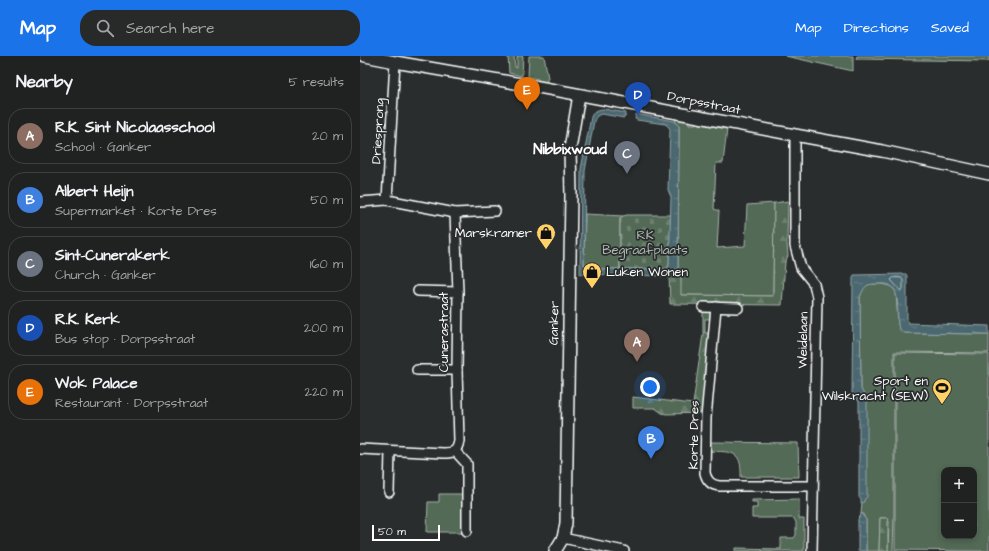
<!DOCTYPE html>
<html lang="en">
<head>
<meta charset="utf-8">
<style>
	:root { --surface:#202222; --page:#282a2a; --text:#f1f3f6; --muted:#a2a4a5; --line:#3d3f40; --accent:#1a73e8 }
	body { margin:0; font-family:"Architects Daughter",sans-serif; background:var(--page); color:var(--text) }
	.controls { position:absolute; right:12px; bottom:12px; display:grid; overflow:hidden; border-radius:8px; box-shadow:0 2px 6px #0003 }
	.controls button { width:36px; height:36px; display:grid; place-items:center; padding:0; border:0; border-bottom:1px solid var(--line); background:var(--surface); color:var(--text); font:20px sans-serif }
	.scale { position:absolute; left:12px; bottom:10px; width:68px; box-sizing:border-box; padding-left:4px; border:2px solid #fff; border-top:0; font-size:11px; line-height:14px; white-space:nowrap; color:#fff; -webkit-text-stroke:3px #2a2d2e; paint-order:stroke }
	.you { position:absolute; left:290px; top:331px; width:14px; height:14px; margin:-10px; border:3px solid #fff; border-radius:50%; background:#1a73e8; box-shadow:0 0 0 6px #1a73e833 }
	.badge { display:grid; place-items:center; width:26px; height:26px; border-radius:50%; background:var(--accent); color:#fff; font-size:13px; font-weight:700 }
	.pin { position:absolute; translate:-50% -33px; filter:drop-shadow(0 1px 2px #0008) }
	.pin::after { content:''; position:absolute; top:21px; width:14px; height:12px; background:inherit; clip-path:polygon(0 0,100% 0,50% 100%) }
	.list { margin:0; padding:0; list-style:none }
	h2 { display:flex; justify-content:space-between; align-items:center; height:52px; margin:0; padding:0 16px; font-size:17px }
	h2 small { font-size:13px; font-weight:400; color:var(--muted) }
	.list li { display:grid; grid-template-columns:26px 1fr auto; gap:12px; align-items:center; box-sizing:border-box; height:56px; margin:0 8px 8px; padding:0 8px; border:1px solid var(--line); border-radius:16px }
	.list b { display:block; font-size:15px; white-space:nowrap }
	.list p { margin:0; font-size:13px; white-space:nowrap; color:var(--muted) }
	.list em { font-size:13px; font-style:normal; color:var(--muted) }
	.icon { flex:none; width:22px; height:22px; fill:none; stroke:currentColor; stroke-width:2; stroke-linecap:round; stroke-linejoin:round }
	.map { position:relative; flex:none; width:629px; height:495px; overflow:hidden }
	header { display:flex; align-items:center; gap:24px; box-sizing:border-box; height:56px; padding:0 20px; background:var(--accent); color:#fff }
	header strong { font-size:19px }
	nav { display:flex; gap:22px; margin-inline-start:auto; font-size:14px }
	.search { width:280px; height:36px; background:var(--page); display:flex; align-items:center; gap:10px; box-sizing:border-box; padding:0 14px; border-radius:16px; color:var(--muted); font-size:15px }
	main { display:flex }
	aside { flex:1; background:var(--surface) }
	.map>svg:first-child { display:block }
	.green { fill:#526a57; stroke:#a8b4ab; fill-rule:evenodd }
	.forest { fill:url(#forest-firs); stroke:#a8b4ab }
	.cemetery { fill:url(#cemetery-stones); stroke:#a8b4ab }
	.water { fill:url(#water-ripples); stroke:#93a4a9 }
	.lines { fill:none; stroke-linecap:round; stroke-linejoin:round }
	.shore { stroke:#b7c2c5; stroke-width:1 }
	.minor-casing { stroke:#fff; stroke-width:12 }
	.tertiary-casing { stroke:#fff; stroke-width:14 }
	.minor { stroke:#2a2d2e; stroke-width:9 }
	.tertiary { stroke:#2a2d2e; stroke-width:11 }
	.labels { text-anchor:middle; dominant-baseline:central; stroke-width:3.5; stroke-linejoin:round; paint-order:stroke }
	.street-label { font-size:13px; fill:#fff; stroke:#2a2d2e }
	.poi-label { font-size:13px; fill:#fff; stroke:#2a2d2e; text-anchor:end }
	.park-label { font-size:13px; fill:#b1bcb3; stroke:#2a2d2e }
	.quarter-label { font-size:15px; font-weight:bold; fill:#fff; stroke:#2a2d2e }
</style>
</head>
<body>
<header>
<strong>Map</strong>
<div class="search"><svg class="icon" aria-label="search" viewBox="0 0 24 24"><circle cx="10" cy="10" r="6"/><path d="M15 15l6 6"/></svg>Search here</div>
<nav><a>Map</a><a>Directions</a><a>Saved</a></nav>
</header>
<main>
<aside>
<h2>Nearby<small>5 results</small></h2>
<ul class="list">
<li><span class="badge" style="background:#8d6e63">A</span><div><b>R.K. Sint Nicolaasschool</b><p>School · Ganker</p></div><em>20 m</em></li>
<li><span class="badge" style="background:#3f7fe0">B</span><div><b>Albert Heijn</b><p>Supermarket · Korte Dres</p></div><em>50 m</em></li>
<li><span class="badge" style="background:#6b7280">C</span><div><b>Sint-Cunerakerk</b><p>Church · Ganker</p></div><em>160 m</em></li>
<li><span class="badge" style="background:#1a4fb4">D</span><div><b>R.K. Kerk</b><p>Bus stop · Dorpsstraat</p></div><em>200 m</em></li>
<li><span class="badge" style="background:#e8710a">E</span><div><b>Wok Palace</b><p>Restaurant · Dorpsstraat</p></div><em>220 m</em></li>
</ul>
</aside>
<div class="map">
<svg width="629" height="495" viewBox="0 0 629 495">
	<defs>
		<pattern id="forest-firs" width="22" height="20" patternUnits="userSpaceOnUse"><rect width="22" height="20" fill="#526a57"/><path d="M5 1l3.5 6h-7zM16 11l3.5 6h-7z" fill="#6c8070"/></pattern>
		<pattern id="cemetery-stones" width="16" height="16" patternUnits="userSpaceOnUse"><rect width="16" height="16" fill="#526a57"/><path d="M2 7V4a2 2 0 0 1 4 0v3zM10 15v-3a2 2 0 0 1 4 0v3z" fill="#6c8070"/></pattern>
		<pattern id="water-ripples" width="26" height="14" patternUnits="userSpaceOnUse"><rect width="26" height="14" fill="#4b676f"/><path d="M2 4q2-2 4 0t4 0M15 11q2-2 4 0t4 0" fill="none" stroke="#667e85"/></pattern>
	</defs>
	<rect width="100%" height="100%" fill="#2a2d2e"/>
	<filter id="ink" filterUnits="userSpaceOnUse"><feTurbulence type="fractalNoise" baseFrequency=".025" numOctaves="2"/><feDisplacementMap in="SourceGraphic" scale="8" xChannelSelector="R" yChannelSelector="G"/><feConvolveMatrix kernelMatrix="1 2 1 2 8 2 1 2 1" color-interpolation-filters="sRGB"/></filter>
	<g filter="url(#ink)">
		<g class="green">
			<polygon points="148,0 154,0 155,11 157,12 157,0 163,0 162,20 149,17"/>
			<polygon points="169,0 184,0 188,22 185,28 181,27 178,23 169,21 168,20"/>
			<polygon points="425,0 493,0 493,15 430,1"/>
			<polygon points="497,0 629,0 629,5 496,3"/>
			<path d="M 316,63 L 329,65 L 329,68 L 335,68 L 336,67 L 367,73 L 363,107 L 356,107 L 354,153 L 359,155 L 357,192 L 385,190 L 387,149 L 414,147 L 413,240 L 320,239 L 321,218 L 314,218 L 318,212 L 319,75 C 319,71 319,68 315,66 Z"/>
			<polygon points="225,158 263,160 260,163 260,213 229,213 226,211 224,209"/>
			<polygon points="510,228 522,228 531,230 536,236 538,269 544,277 629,278 629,297 534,296 534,457 533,495 528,495 529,466 528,462 520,462 519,495 506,495 506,464 504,461 504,458 501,458 502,446 506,342 502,336 501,333 500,241 504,231"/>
			<path d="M 535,297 L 629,298 L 629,495 L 535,494 ZM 584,414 L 614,414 L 614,480 L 584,480 Z"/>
			<path d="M 349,386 L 438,387 L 439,421 L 381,421 C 382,394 372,396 349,395 Z"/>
			<polygon points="79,438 103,438 102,476 67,476 68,446 79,446"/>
			<polygon points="439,443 439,463 444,463 444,495 376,495 376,492 421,493 421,482 434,482 436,479 436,466 433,462 392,462 392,452 397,452 397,446 392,446 392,444"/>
		</g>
		<g class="forest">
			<polygon points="428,145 427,187 428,200 425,206 422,249 310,248 309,219 314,218 321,218 321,239 413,240 414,147"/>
			<polygon points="343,255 350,256 351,260 351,263 345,263 345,277 352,277 351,292 342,357 306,358 302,357 295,352 273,352 273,341 333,348 343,278"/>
			<polygon points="520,462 528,462 528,495 519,495"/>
		</g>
		<polygon class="cemetery" points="267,159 311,159 309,210 307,213 260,213 260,162 263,160"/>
		<g class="water">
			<path d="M 244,53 L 266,57 L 265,61 L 264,62 L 242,58 C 237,59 236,61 234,65 L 225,115 L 224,209 L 226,211 L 230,213 L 306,213 L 309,210 L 311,141 L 308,134 L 310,73 L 308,70 L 305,68 L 277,64 L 275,63 L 276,58 L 314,65 L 318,68 L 319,71 L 318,212 L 314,218 L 304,220 L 220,218 L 221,113 L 231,61 C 233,55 239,53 244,53 Z"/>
			<path d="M 544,218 L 546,218 L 547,220 L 547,264 L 548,267 L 629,270 L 629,278 L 544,277 L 539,273 L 538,269 C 537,260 540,235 531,230 C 527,227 520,228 515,228 C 505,228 504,232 500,241 L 501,333 L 507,345 L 507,441 L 504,444 L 504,446 L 501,447 L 501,444 L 499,441 L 499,346 L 498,344 L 492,341 L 493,221 L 494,219 Z"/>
			<polygon points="501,458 504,458 504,461 506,464 506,495 498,495 498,463 500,461"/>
		</g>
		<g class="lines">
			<polygon class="shore" points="541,222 543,224 543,233 541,235 531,224 533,222"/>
			<defs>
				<g id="minor">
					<polyline points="435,79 435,190 441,212 454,228 457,241 452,495"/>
					<polyline points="27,144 95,157 135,155"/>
					<polyline points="0,146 27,144 35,6"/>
					<polyline points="58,235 98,236"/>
					<polyline points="343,251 378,252"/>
					<path d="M 356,251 L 346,362 L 345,417 C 347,425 351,429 359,430 L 453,430"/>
					<polyline points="57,314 97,314"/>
					<path d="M 0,393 L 83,397 C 93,397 97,396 99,385 L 97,314 L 98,236 L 95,157"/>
					<polyline points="95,395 107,408 107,475"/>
					<polyline points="29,436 30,395"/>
					<polyline points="203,482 264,495"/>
				</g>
				<g id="tertiary">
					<polyline points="5,0 35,6 184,32 435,79 522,95 629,118"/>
					<polyline points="195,495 203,482 206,467 211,139 210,93 219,39"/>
				</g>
			</defs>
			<use href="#minor" class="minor-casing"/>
			<use href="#tertiary" class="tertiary-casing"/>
			<use href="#minor" class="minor"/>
			<use href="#tertiary" class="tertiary"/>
		</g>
	</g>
	<defs>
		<symbol id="shop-pin" viewBox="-11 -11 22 30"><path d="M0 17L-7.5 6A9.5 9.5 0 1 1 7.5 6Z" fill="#ffd166" stroke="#2a2d2e"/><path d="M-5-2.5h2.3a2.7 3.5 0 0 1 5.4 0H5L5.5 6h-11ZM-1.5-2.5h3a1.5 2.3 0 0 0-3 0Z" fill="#111"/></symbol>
		<symbol id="stadium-pin" viewBox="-11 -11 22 30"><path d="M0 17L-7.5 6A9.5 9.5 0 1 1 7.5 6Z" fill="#ffd166" stroke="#2a2d2e"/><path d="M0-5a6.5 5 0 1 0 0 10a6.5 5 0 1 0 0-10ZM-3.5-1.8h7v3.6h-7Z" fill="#111"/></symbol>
	</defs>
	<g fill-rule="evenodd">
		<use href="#shop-pin" x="175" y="166" width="22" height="30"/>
		<use href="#shop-pin" x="221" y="205" width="22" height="30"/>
		<use href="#stadium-pin" x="571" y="321" width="22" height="30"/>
	</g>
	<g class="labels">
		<g class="street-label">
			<text transform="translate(344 47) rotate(11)">Dorpsstraat</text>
			<text transform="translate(18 75) rotate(-87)">Driesprong</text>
			<text transform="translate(194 267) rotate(-89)">Ganker</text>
			<text transform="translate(84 276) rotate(-90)">Cunerastraat</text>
			<text transform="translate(443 284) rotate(-89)">Weidelaan</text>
			<text transform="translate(334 379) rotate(-89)">Korte Dres</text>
		</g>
		<g class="poi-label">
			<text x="172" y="177">Marskramer</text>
			<text x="246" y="216" text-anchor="start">Luken Wonen</text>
			<text x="568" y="325">Sport en<tspan x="568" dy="15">Wilskracht (SEW)</tspan></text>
		</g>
		<g class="park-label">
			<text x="285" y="179">RK<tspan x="285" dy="15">Begraafplaats</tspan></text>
		</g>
		<g class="quarter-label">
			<text x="210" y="93">Nibbixwoud</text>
		</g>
	</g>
</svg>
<div class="controls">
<button>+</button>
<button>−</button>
</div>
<div class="scale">50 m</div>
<div class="you"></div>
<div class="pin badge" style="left:277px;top:306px;background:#8d6e63">A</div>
<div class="pin badge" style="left:291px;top:403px;background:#3f7fe0">B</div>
<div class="pin badge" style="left:267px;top:118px;background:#6b7280">C</div>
<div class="pin badge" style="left:278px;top:59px;background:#1a4fb4">D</div>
<div class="pin badge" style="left:167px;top:54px;background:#e8710a">E</div>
</div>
</main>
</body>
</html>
